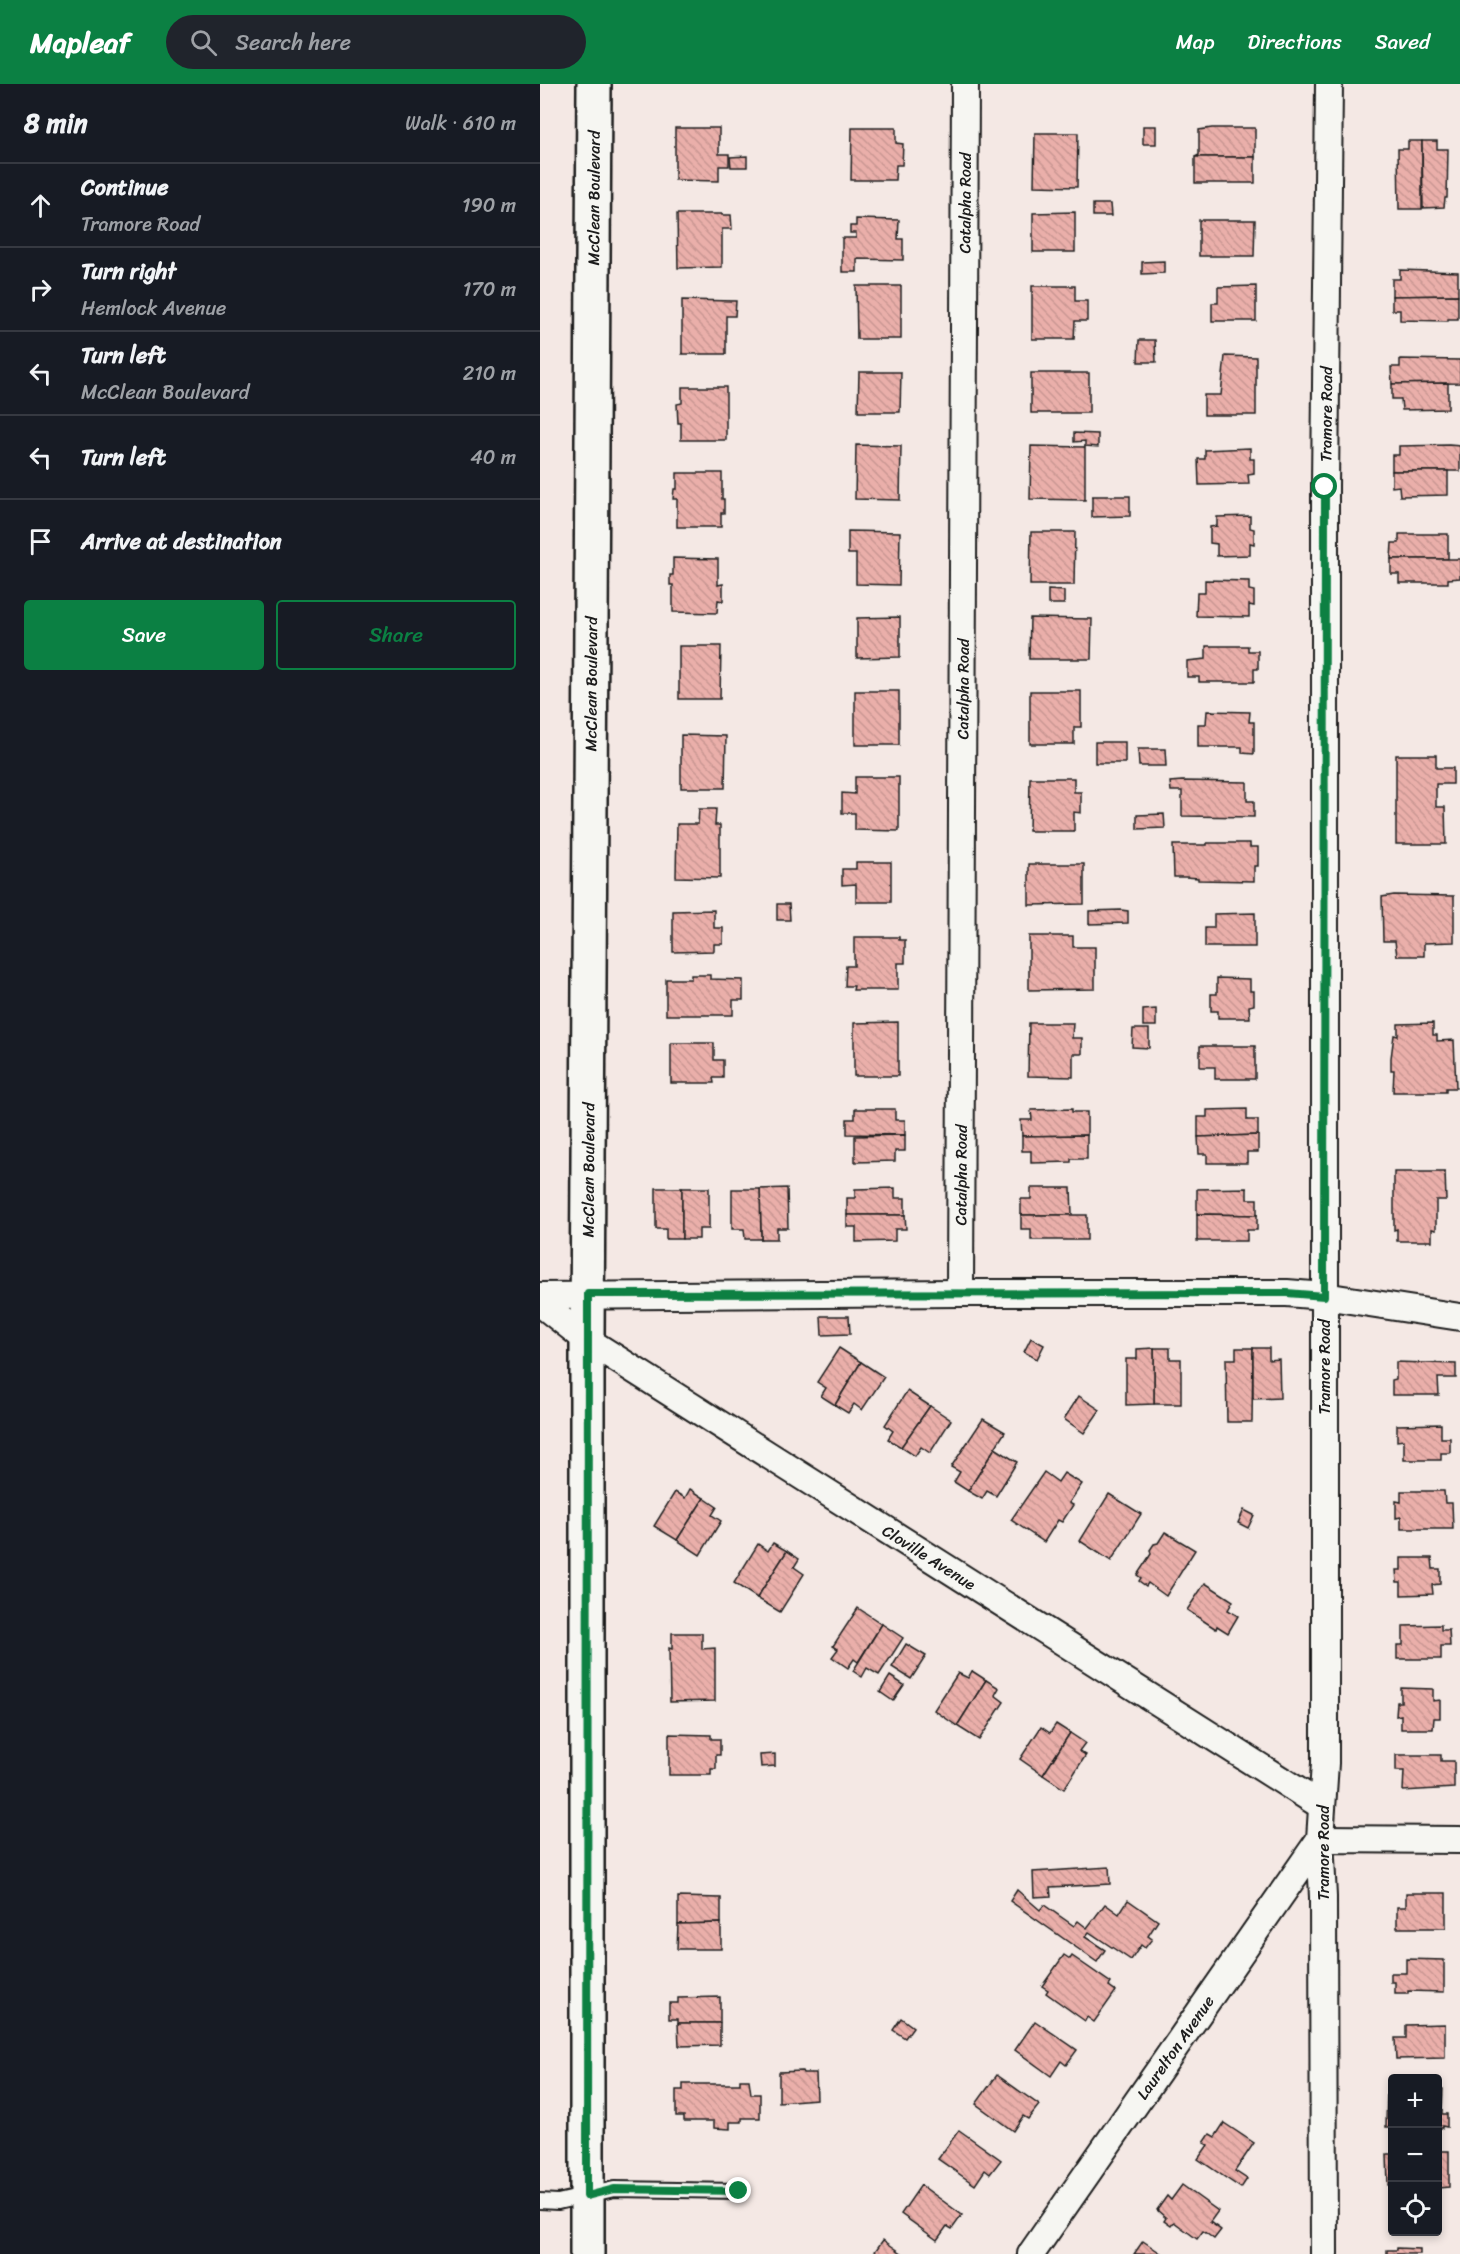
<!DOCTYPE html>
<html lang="en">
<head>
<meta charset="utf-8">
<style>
	:root { --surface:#171b24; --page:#20242c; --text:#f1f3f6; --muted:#9ea1a6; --line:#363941; --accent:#0b8043 }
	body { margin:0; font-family:Sriracha,sans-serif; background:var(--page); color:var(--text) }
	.controls { position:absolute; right:18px; bottom:18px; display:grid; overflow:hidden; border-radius:6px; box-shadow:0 3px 9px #0003 }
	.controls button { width:54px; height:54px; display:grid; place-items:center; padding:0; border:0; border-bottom:2px solid var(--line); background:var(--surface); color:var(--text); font:30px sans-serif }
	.stop { position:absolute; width:18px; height:18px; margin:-14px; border:4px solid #0b8043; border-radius:50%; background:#fff }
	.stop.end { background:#0b8043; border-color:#fff; box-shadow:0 2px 6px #0008 }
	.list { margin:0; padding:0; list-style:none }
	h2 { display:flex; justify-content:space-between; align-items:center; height:78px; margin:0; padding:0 24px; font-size:26px }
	h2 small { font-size:20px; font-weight:400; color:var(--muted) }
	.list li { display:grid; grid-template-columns:39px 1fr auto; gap:18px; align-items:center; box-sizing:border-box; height:84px; padding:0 24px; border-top:2px solid var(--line) }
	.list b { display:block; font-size:22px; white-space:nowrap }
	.list p { margin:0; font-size:20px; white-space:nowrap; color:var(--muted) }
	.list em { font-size:20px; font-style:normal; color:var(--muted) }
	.actions { display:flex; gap:12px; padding:18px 24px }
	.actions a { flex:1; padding:14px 0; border:2px solid var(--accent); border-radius:6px; text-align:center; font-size:21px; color:var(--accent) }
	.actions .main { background:var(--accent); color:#fff }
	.icon { flex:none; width:33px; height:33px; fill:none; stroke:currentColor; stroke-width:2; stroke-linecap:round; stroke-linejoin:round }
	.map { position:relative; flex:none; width:920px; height:2170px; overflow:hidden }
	header { display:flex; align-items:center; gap:36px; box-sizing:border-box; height:84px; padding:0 30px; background:var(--accent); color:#fff }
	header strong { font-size:28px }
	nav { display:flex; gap:33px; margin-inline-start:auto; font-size:21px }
	.search { width:420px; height:54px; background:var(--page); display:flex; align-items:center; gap:15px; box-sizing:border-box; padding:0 21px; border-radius:33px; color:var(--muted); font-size:22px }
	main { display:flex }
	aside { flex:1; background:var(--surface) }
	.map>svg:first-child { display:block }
	.building { fill:url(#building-back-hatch); stroke:#1c1c1c; stroke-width:1.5 }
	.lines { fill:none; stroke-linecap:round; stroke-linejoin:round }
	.lane-casing { stroke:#1c1c1c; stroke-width:18 }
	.street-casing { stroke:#1c1c1c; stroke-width:30 }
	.secondary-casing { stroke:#1c1c1c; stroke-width:38 }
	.lane { stroke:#f6f6f2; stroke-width:14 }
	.street { stroke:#f6f6f2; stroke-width:26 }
	.secondary { stroke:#f6f6f2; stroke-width:33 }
	.route { stroke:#0b8043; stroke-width:8 }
	.labels { text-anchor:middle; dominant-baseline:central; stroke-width:6; stroke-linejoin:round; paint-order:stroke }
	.street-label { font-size:16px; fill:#1c1c1c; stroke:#f6f6f2 }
</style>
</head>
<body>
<header>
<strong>Mapleaf</strong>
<div class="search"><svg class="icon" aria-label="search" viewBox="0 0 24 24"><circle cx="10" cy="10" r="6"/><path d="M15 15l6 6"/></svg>Search here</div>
<nav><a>Map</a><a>Directions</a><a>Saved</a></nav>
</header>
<main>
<aside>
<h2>8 min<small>Walk · 610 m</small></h2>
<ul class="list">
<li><svg class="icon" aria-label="ahead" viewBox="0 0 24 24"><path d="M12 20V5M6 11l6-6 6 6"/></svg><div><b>Continue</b><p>Tramore Road</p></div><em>190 m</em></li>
<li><svg class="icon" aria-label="right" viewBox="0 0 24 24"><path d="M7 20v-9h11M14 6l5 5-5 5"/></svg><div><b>Turn right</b><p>Hemlock Avenue</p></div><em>170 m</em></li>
<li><svg class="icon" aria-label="left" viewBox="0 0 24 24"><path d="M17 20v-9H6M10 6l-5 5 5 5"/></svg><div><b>Turn left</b><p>McClean Boulevard</p></div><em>210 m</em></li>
<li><svg class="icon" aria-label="left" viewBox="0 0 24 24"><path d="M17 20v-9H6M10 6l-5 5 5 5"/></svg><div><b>Turn left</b></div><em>40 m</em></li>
<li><svg class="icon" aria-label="arrive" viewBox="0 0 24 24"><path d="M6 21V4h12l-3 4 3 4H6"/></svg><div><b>Arrive at destination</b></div></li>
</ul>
<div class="actions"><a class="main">Save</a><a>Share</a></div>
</aside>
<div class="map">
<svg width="920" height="2170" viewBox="0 0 920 2170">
	<defs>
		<pattern id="building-back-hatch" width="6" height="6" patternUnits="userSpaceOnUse" patternTransform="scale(1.5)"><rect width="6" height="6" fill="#eaafaa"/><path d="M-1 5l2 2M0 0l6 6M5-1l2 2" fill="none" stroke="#c89692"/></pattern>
	</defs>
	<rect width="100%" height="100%" fill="#f4e8e4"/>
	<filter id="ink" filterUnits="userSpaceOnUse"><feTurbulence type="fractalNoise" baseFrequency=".0167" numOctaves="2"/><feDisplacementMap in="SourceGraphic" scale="12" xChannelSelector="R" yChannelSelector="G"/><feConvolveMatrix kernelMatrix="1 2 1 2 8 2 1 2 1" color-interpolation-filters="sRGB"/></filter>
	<g filter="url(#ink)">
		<g class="building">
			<rect x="603" y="42" width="13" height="18"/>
			<polygon points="135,44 179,44 179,70 189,70 189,82 179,82 179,97 135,96"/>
			<polygon points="312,44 356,44 356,59 363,60 362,81 356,81 355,96 311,96"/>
			<polygon points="672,44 715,44 715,73 655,73 659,71 659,46"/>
			<polygon points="495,49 538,49 537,103 494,102"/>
			<polygon points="868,57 882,57 882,125 859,125 858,65 868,65"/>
			<polygon points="882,57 897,57 897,65 908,65 907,114 905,114 904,123 883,124"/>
			<polygon points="207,72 207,83 191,83 190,73"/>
			<rect x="655" y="73" width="60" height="26"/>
			<polygon points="553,120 570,120 571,132 553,132"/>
			<polygon points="535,128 535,168 493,168 493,129"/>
			<polygon points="137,130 182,130 182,131 191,131 192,145 182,145 182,183 138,184"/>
			<polygon points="316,135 359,136 358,155 363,155 363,176 317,175 317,188 302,188 302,154 316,154 316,149 310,149 310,142 316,142"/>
			<polygon points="659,136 715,136 714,172 659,172"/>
			<polygon points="624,177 624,189 602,190 602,178"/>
			<polygon points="860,186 918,188 918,211 852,212 852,195 860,195"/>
			<polygon points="316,202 361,202 361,255 317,255"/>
			<polygon points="492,202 535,202 535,217 547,217 547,237 535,237 534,255 492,255"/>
			<polygon points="716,202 716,237 672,237 672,219 678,219 678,203"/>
			<polygon points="918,211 918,235 908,235 908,237 860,236 860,226 852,226 852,212"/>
			<polygon points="142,216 196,217 195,232 186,232 186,270 142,270"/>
			<polygon points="599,256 615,256 616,278 598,278"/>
			<polygon points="685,272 716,273 716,331 664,331 664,311 681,311"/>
			<polygon points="860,275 920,276 920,299 852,300 851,283 860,283"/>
			<polygon points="319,288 361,288 360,328 318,328"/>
			<rect x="491" y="289" width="58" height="40"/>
			<polygon points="908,299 908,325 862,326 861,315 852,315 852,300"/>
			<polygon points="142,303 186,303 186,356 141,356 141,339 138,339 137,320 142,319"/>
			<polygon points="534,349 558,350 558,363 545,362 545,357 534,358"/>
			<polygon points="316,361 361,362 360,416 315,415"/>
			<polygon points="909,361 920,362 920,387 852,387 852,371 859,371 859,362"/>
			<polygon points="491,362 545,363 545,416 490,415"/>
			<polygon points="710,364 710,375 714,375 714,389 708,390 709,400 659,401 658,375 665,375 665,366"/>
			<polygon points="852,387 908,387 908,411 860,412 859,402 852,403"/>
			<polygon points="137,389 182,389 182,415 184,415 184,429 181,429 181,443 137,443 137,415 133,415 134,405 137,405"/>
			<polygon points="552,412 590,412 590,432 552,433"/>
			<polygon points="710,432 710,444 714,445 714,460 710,459 710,471 677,472 677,460 670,459 670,443 677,442 677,433"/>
			<polygon points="308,447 360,448 359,501 316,500 316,470 308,470"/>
			<polygon points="491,448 535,448 534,501 490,501"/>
			<polygon points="859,450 908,450 908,475 851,475 852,459 859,459"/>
			<polygon points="133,474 178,475 178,501 183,500 183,517 178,516 177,529 133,528 133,501 130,501 130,491 133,491"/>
			<polygon points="851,475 920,475 920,494 908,495 908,499 859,499 859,490 851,490"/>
			<polygon points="665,496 709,497 709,506 714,507 714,522 709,521 709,533 656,532 657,509 665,509"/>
			<polygon points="508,506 524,507 524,520 508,520"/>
			<polygon points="360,533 360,573 317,574 317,534"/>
			<polygon points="490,534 552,535 551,575 489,575"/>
			<polygon points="139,562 181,562 180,615 139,615"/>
			<polygon points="666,562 708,562 708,567 718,567 718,585 714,585 714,598 659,598 659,593 647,593 647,577 666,575"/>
			<rect x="315" y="607" width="44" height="54"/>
			<polygon points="490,607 541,607 541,643 534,643 534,660 490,660"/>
			<polygon points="667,627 710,628 709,638 714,638 714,670 702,669 702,663 658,663 658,640 666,640"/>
			<polygon points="141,651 186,652 185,704 141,704"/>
			<rect x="555" y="658" width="30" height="21"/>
			<polygon points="598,665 625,665 626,682 599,682"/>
			<polygon points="856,671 896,671 896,684 913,684 913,700 896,700 896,723 905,723 906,760 856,760"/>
			<polygon points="315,693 359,693 359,747 315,746 315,729 302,729 302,709 315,710"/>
			<polygon points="490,694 534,694 534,708 541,708 541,729 534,728 534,747 489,747"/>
			<polygon points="642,697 707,698 707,717 714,717 714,733 642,732 642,707 631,707 630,698"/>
			<polygon points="159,725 176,725 175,741 180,741 180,794 136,793 137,740 158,740"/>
			<polygon points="624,730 625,744 597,745 597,731"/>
			<polygon points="667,759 710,759 710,763 718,763 718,782 714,782 714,797 658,796 658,794 646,793 634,793 633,761 667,761"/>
			<polygon points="316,778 351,778 351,818 316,818 316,800 302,801 302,785 316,785"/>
			<polygon points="489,780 544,780 544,820 489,821"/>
			<polygon points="854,811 914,812 914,858 884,859 884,872 857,872 855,857 843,857 842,813"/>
			<polygon points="237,820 249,820 250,836 237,836"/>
			<polygon points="174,826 174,844 183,844 183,860 174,860 174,867 133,868 133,827"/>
			<polygon points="581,826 588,827 588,839 549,840 549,827"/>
			<polygon points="715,829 715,863 665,863 665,844 674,844 674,830"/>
			<polygon points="489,852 533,852 533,863 555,863 555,905 489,906"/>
			<polygon points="314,853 359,853 359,856 365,856 365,879 358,879 358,906 313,906 314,902 305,902 306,882 314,882"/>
			<polygon points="151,891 170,891 170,895 203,896 203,916 193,916 193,931 126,931 126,895 151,895"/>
			<polygon points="677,894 710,895 710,907 714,907 714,921 709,922 710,934 678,934 678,927 671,927 671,910 677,910"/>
			<polygon points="616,925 616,942 603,942 603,926"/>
			<polygon points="358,938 358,992 314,992 314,939"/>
			<polygon points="489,939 533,939 532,954 542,954 542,970 533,970 533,993 488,992"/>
			<polygon points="893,939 893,951 897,951 897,957 914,956 916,1004 906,1004 906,1008 853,1008 854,986 851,986 851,974 854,951 858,952 858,940"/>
			<polygon points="593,945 609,945 609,964 592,963"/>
			<polygon points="131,959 174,959 174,976 183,976 183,994 173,994 174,999 131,999"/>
			<polygon points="660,962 715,962 715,995 675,995 675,983 660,983"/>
			<polygon points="315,1025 355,1025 355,1036 365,1036 365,1051 307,1050 307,1035 315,1035"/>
			<polygon points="532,1025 532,1028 547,1028 547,1051 482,1052 481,1036 492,1036 491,1026"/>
			<polygon points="707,1025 707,1036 718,1036 718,1051 658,1053 658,1033 667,1033 667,1026"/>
			<polygon points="365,1051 365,1067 355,1067 355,1077 315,1078 315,1052"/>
			<polygon points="547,1051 547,1075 531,1075 531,1078 491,1079 491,1067 482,1067 482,1052"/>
			<polygon points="718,1051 718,1068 707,1068 707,1079 667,1079 667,1070 659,1070 658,1053"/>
			<polygon points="854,1088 905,1088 906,1116 896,1116 896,1146 892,1145 892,1157 857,1157 857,1145 854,1146"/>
			<polygon points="116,1104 142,1104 142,1155 126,1155 126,1145 116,1145"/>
			<polygon points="142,1104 169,1104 169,1145 159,1145 159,1155 142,1155"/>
			<polygon points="247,1104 248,1144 237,1144 237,1155 221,1155 220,1105"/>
			<polygon points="355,1104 355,1114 365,1114 365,1131 307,1131 307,1114 315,1114 315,1105"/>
			<polygon points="491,1104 531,1104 532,1131 481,1131 481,1115 491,1115"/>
			<polygon points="707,1104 707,1115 717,1115 717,1131 657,1130 657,1105"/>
			<polygon points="192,1105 220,1105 221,1155 205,1155 204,1145 192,1145"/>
			<polygon points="657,1130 717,1131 717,1146 707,1146 707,1157 657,1157"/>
			<polygon points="307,1131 365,1131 366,1145 355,1145 355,1157 316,1158 316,1143 307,1143"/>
			<polygon points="481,1131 547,1131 547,1156 491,1156 491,1145 481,1145"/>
			<polygon points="281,1232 309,1232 310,1250 282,1251"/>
			<polygon points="491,1254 504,1261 497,1275 484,1268"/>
			<polygon points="299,1264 321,1278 295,1321 281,1312 286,1304 277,1298"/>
			<polygon points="614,1264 630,1264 630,1275 641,1275 641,1320 614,1320"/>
			<polygon points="614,1264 614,1320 586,1321 586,1275 597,1275 597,1265"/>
			<polygon points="696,1264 713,1264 712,1338 687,1338 686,1275 696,1275"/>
			<polygon points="713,1264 729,1264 729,1276 739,1275 740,1314 713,1315"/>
			<polygon points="321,1278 344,1293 322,1326 314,1320 308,1329 295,1321"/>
			<polygon points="856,1278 916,1280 916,1294 898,1294 899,1311 852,1311 852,1296 856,1295"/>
			<polygon points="367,1307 390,1322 361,1363 348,1355 353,1347 345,1341"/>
			<polygon points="539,1312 560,1326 544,1349 524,1335"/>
			<polygon points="390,1322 411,1336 390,1369 381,1363 375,1372 361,1363"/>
			<polygon points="443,1335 465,1348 428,1407 414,1398 420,1388 411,1383"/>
			<polygon points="901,1340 901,1354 910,1354 910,1369 901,1369 901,1376 864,1376 864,1356 857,1357 857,1341"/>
			<polygon points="455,1364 477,1378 456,1412 447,1407 442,1415 428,1407"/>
			<polygon points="504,1388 518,1398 524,1389 542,1400 529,1419 533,1421 522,1438 518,1436 504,1458 471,1436"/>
			<polygon points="150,1405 164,1414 137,1456 114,1442 135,1408 145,1414"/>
			<polygon points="861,1407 904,1407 905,1419 912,1419 913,1445 861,1445 861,1433 856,1434 856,1417 861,1418"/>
			<polygon points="569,1410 601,1430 571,1477 540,1457"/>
			<polygon points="164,1414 177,1423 172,1431 181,1437 160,1471 137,1456"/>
			<polygon points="704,1426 714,1431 708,1444 698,1439"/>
			<polygon points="625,1448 655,1466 626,1512 608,1499 606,1502 599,1497 601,1494 597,1491 611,1470 610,1466 614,1460 618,1459"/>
			<polygon points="233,1459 247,1467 217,1514 194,1499 218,1460 228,1467"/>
			<polygon points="247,1467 259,1475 254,1483 264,1490 240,1528 217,1514"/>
			<polygon points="861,1474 892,1474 893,1485 900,1485 900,1500 892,1501 893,1510 861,1511 861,1498 857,1498 856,1486 861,1486"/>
			<polygon points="665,1499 693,1517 688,1526 698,1532 688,1549 677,1542 676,1545 647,1526"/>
			<polygon points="318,1524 342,1540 318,1578 314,1575 308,1584 292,1573 298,1565 293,1562"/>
			<polygon points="342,1540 363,1554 339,1591 327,1584 322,1593 313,1587"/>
			<polygon points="901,1541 901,1546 909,1546 910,1562 901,1562 901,1575 857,1575 857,1561 863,1561 863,1542"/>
			<polygon points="132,1549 162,1549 162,1565 175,1564 175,1617 130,1618 129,1564 132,1565"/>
			<polygon points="366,1560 386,1572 371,1595 352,1583"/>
			<polygon points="432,1587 446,1596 417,1642 394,1626 418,1589 428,1594"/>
			<polygon points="350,1592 364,1601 353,1617 340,1608"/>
			<polygon points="446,1596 459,1604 455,1611 464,1618 439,1656 417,1642"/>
			<polygon points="861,1604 893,1605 893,1617 900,1616 900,1634 894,1634 893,1645 861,1645 861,1631 856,1632 857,1618 861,1618"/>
			<polygon points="516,1640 530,1649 503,1691 480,1675 501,1643 510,1649"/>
			<polygon points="530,1649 545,1659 539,1667 546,1671 524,1705 503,1691"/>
			<polygon points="129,1650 171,1651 171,1655 180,1655 180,1671 176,1671 176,1685 171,1685 171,1691 129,1691"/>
			<polygon points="235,1670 235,1682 221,1683 220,1671"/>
			<polygon points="856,1671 901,1671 901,1677 914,1677 914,1704 863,1707 864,1687 856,1687"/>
			<polygon points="569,1783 570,1800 510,1803 511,1812 494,1813 493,1788"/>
			<polygon points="477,1806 500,1826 504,1821 534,1842 538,1837 547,1844 565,1820 579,1830 588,1816 618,1837 608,1852 612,1855 605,1864 601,1861 591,1876 549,1848 545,1853 565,1866 557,1878 470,1817"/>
			<polygon points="866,1809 906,1809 906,1844 857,1844 857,1823 866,1823"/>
			<polygon points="138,1813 181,1814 181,1839 138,1840"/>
			<polygon points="181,1839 181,1865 137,1865 138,1840"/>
			<polygon points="524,1871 530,1875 532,1872 571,1899 569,1902 576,1907 554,1938 547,1933 545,1937 506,1909 508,1906 502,1902"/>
			<polygon points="866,1875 904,1876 904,1908 868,1907 868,1910 855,1910 855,1898 851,1898 851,1889 866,1889"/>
			<polygon points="180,1913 180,1939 138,1939 138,1935 129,1935 129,1919 138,1919 138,1914"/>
			<polygon points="361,1934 373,1943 365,1954 353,1946"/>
			<polygon points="495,1937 537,1966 526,1981 521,1977 511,1992 475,1966"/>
			<polygon points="138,1939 180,1939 180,1961 139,1962"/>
			<polygon points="905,1940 905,1974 856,1975 855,1954 866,1954 866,1941"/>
			<polygon points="262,1987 263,1989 276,1989 277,2015 239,2018 239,1988"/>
			<polygon points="457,1991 499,2021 488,2035 483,2032 473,2047 436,2020"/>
			<polygon points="200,1996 209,1996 211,2010 220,2010 220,2034 202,2034 202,2038 190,2038 190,2045 174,2044 174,2037 144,2037 144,2032 136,2032 136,2006 143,2006 143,2000 200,2000"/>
			<polygon points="847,2003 852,2003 852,2043 846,2043"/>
			<polygon points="898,2005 903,2005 902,2030 907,2030 907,2043 902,2042 902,2044 898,2044"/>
			<polygon points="684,2039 714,2059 695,2087 707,2095 701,2104 658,2075 668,2061 664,2059 670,2050 675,2053"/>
			<polygon points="419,2046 461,2076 450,2090 445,2086 435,2101 398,2075"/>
			<polygon points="898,2067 909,2067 909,2103 898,2104"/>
			<polygon points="847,2070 852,2070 852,2101 848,2101"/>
			<polygon points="381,2101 422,2131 412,2145 407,2142 397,2156 361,2130"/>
			<polygon points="642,2101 678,2127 670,2138 681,2146 674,2155 663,2147 657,2155 634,2138 631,2142 624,2137 626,2134 617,2126 627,2112 631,2116"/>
			<polygon points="343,2156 363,2170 333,2170"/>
			<polygon points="603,2157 622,2170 594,2170"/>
			<polygon points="857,2164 880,2165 880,2170 847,2170 847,2166 857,2166"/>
		</g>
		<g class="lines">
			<defs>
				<polyline id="lane" points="0,2117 18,2118 74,2105 199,2107"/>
				<g id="street">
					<path id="s1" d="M 420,1209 L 425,0"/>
					<polyline points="0,1212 420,1209 747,1209 784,1212 920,1233"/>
					<path id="s2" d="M 0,1219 L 47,1256 L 782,1722"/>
					<path id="s3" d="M 491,2170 L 780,1755 L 920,1756"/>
					<path id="s4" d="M 784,2170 L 783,1813 L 780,1755 L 785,1679 L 785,403 L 789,0"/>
				</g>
				<g id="secondary">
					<path id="s5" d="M 47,2170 L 47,1256 L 54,0"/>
				</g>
			</defs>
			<use href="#lane" class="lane-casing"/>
			<use href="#street" class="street-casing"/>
			<use href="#secondary" class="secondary-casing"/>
			<use href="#lane" class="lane"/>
			<use href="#street" class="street"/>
			<use href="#secondary" class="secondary"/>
		</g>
	</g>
	<g class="lines" filter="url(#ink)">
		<polyline class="route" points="199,2107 74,2105 47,2112 48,1210 747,1209 784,1212 785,403"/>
	</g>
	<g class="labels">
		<g class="street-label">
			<text stroke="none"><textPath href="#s5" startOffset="2056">McClean Boulevard</textPath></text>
			<text stroke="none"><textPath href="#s1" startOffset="1090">Catalpha Road</textPath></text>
			<text stroke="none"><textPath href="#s4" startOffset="1840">Tramore Road</textPath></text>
			<text stroke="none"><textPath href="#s5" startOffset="1570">McClean Boulevard</textPath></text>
			<text stroke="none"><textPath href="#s1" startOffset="604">Catalpha Road</textPath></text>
			<text stroke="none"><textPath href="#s5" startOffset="1084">McClean Boulevard</textPath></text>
			<text stroke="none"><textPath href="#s1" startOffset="118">Catalpha Road</textPath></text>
			<text transform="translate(784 1283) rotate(-90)">Tramore Road</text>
			<text stroke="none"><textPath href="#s2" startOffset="465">Cloville Avenue</textPath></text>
			<text transform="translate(783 1769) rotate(-90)">Tramore Road</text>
			<text stroke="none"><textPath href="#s3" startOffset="252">Laurelton Avenue</textPath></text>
		</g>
	</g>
</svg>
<div class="controls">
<button>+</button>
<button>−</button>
<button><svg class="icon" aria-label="locate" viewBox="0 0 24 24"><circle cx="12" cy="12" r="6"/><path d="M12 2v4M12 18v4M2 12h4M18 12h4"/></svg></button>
</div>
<div class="stop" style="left:785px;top:403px"></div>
<div class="stop end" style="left:199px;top:2107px"></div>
</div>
</main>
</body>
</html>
